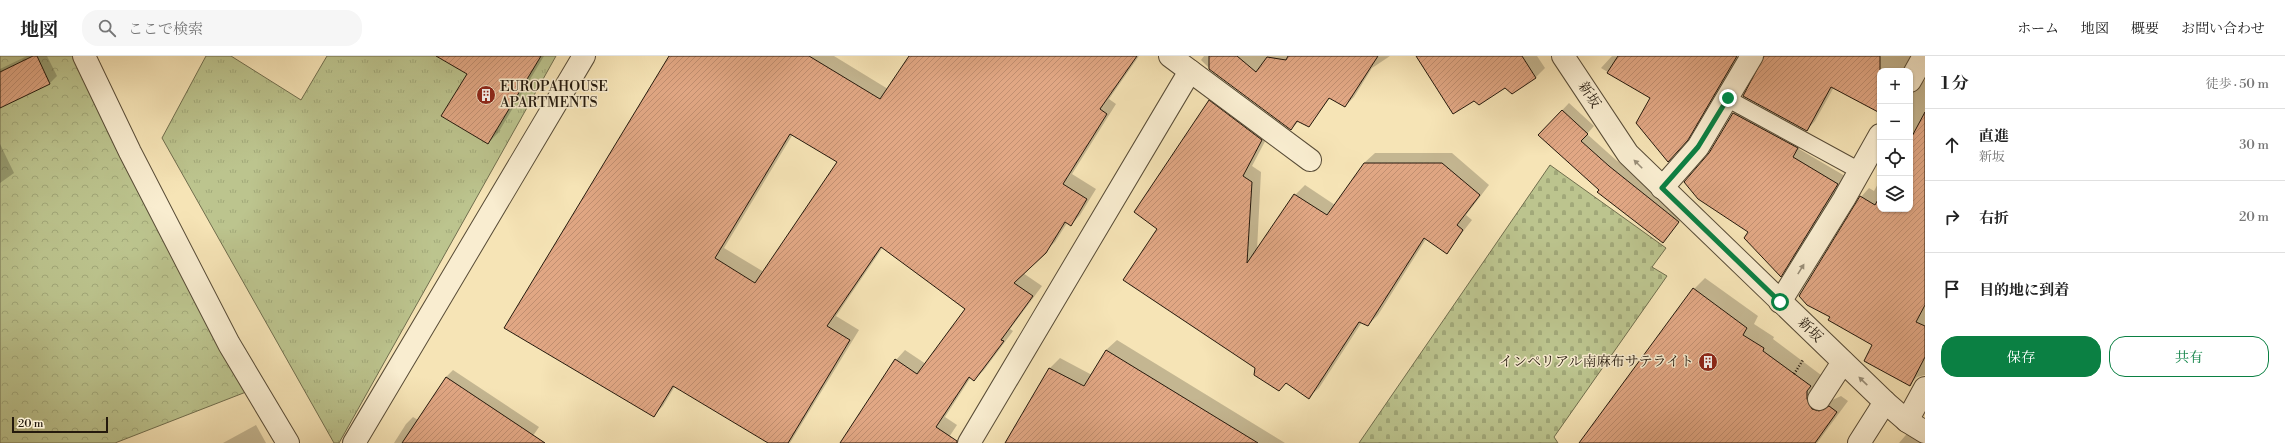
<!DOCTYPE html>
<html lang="ja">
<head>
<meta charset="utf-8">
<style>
	:root { --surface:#fff; --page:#f6f6f6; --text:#222; --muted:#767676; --line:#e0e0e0; --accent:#0b8043 }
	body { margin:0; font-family:"Libre Bodoni","Noto Serif JP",serif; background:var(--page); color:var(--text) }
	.controls { position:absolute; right:12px; top:12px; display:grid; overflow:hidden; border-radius:8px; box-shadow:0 1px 3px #0004 }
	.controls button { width:36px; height:36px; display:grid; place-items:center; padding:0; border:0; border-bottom:1px solid var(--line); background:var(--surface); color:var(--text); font:20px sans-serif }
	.scale { position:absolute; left:12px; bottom:10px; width:96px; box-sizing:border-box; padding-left:4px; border:2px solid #24190d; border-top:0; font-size:11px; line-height:14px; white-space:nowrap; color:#24190d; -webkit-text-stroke:3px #f9edd0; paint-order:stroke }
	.stop { position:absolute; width:12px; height:12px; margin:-9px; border:3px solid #0b8043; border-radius:50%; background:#fff }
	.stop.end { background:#0b8043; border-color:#fff; box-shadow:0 1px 4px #0008 }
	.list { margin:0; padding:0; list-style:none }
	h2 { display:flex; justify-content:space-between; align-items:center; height:52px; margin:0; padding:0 16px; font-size:17px }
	h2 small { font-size:13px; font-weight:400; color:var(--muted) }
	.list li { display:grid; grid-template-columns:26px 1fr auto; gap:12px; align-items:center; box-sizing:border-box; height:72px; padding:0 16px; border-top:1px solid var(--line) }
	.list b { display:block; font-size:15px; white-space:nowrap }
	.list p { margin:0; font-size:13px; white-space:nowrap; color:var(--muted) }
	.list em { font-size:13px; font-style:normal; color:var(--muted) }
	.actions { display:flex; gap:8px; padding:12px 16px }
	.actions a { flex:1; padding:9px 0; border:1px solid var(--accent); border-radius:16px; text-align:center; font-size:14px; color:var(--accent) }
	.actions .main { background:var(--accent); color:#fff }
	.icon { flex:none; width:22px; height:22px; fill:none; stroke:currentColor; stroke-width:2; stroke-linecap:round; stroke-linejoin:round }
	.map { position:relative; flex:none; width:1925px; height:387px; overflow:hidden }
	header { display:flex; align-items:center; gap:24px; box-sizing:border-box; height:56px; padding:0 20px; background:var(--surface); border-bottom:1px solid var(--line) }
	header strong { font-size:19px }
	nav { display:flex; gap:22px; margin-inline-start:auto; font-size:14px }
	.search { width:280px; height:36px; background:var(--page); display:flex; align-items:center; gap:10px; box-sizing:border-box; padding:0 14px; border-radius:16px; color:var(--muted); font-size:15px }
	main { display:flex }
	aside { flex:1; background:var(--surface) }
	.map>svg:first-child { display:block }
	.grass { fill:url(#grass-tufts); stroke:#706e4e }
	.forest { fill:url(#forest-crowns); stroke:#706e4e }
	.cemetery { fill:url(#cemetery-stones); stroke:#706e4e }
	.shadow { fill:#0003; fill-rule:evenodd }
	.building { fill:url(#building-hatch); stroke:#24190d; fill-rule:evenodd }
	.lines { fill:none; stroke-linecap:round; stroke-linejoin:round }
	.lane-casing { stroke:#584c37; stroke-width:18 }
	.street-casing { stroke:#584c37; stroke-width:24 }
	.path { stroke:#24190d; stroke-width:2.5; stroke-dasharray:1 2; stroke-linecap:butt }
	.lane { stroke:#f9edd0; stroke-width:16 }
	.street { stroke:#f9edd0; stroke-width:22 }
	.oneway { fill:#998e78 }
	.route { stroke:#0b8043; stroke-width:5 }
	.labels { text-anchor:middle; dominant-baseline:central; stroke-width:3; stroke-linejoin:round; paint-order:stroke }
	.poi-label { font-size:14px; fill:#24190d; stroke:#f9edd0; text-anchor:start }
	.street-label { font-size:14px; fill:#24190d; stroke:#f9edd0 }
</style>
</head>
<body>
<header>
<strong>地図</strong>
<div class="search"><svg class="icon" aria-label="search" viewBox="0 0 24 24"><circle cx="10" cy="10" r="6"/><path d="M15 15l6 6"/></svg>ここで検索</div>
<nav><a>ホーム</a><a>地図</a><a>概要</a><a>お問い合わせ</a></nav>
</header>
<main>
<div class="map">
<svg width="1925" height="387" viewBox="0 0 1925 387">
	<defs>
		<pattern id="grass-tufts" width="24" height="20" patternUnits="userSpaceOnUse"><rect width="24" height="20" fill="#bcc48e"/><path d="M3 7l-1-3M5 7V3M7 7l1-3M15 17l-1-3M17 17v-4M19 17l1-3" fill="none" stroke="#a1a879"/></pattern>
		<pattern id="forest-crowns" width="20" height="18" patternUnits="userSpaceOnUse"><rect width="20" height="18" fill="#bcc48e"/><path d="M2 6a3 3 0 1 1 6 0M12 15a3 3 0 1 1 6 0" fill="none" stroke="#a1a879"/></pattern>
		<pattern id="cemetery-stones" width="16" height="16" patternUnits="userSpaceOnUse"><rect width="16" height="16" fill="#bcc48e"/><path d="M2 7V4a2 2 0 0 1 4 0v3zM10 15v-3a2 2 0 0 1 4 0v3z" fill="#a1a879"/></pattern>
		<pattern id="building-hatch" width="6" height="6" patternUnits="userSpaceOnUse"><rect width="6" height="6" fill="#e1a784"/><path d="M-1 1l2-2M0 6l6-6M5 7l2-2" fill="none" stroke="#c18f71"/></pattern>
	</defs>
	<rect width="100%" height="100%" fill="#f6e4b6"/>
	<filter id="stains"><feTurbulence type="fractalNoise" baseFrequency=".005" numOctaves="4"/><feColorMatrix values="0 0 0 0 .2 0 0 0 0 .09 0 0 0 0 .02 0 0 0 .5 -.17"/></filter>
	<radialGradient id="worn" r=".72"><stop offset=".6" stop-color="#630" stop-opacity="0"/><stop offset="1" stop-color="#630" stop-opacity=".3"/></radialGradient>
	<polygon class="grass" points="206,0 231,0 301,44 327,0 556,0 339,387 334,387 162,82"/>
	<polygon class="forest" points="0,0 78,0 246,336 115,387 0,387"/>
	<polygon class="cemetery" points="1550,109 1666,192 1652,211 1667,220 1554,381 1558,387 1359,387"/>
	<g class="shadow">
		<polygon points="27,0 47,0 57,20 50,27 5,49 0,39 0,13"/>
		<polygon points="460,0 544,0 498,77 488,87 468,18"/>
		<path d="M 670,0 L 834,0 L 888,33 L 911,0 L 1139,0 L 1109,43 L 1116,48 L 1072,118 L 1096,133 L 1080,159 L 1071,169 L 1067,167 L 1055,186 L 1023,217 L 1042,230 L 1010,273 L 1013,275 L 984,314 L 974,324 L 971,321 L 945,361 L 957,369 L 945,387 L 841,387 L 896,304 L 905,294 L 926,308 L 966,253 L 883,191 L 836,260 L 859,274 L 790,387 L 770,387 L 675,330 L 663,350 L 653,360 ZM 793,78 L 839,106 L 764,216 L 724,192 Z"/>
		<polygon points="1204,0 1390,0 1372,12 1354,41 1345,50 1330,42 1309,70 1299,65 1291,73 1209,12 1201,4"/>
		<polygon points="1417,0 1537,0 1545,12 1536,21 1512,37 1506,31"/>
		<polygon points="1612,0 1740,0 1696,74 1676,96 1652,42 1601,12"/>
		<polygon points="1765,0 1913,0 1906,15 1880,15 1880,56 1834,31 1815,65 1807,74"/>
		<polygon points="1910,24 1919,29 1925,24 1925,319 1917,321 1910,328 1873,289 1861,141 1869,132 1874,135 1880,124 1880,153 1910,153"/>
		<polygon points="1219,35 1271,74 1252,110 1261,116 1257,194 1295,139 1305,129 1335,149 1364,107 1375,97 1452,97 1489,129 1466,159 1472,164 1447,196 1426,183 1378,259 1368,269 1362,266 1319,332 1309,341 1286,327 1256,311 1159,172 1210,45"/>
		<polygon points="1569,47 1594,70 1587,78 1616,104 1685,159 1663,185 1600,134 1539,79"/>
		<polygon points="1741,50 1804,84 1799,93 1845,120 1788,212 1781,219 1749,176 1710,98 1734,57"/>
		<polygon points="0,88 14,117 0,127"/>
		<polygon points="1705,222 1758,260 1754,268 1774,281 1773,283 1821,319 1817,331 1830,345 1841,340 1848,345 1817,387 1584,387 1694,233"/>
		<polygon points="1117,284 1285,387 1006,387 1050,312 1060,302 1092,319 1106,294"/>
		<polygon points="453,314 539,371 528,387 394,387 406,368 413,361 418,364 446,321"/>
		<polygon points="256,369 266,387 223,387"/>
		<polygon points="1911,373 1925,383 1925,387 1899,387"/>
	</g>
	<g class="building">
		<polygon points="33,0 37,0 50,28 0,52 0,16"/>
		<polygon points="436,0 541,0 488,88 441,60 467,18"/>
		<path d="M 669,0 L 809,0 L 880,43 L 909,0 L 1137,0 L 1100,53 L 1107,58 L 1063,128 L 1087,143 L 1071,170 L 1065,166 L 1046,197 L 1014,227 L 1033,240 L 1001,284 L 1004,285 L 974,325 L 969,321 L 936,371 L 957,385 L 957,387 L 840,387 L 895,303 L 917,318 L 965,253 L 881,191 L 827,270 L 850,284 L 788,387 L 768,387 L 673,330 L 654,361 L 504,272 ZM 790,78 L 837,106 L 755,227 L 715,202 Z"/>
		<polygon points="1209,0 1237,0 1256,16 1267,1 1286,4 1288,0 1378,0 1345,51 1329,42 1309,71 1297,65 1291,74 1209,13"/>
		<polygon points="1416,0 1522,0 1536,22 1512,38 1505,32 1479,49 1474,45 1453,58"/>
		<polygon points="1618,0 1737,0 1688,84 1668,106 1636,67 1650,42 1607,17"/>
		<polygon points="1764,0 1880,0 1880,57 1831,31 1807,75 1743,40"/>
		<polygon points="1209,44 1262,84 1243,120 1252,126 1247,207 1294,138 1327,159 1364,107 1442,107 1480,139 1457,169 1463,174 1447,198 1424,182 1368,270 1359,266 1309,343 1286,327 1279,335 1254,319 1255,312 1123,224 1157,173 1134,156"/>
		<polygon points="1562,54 1588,78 1581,85 1609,110 1679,166 1663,187 1597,136 1599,134 1538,79"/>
		<polygon points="1925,56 1925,249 1916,266 1925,270 1925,301 1910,330 1864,305 1872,289 1828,264 1830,261 1807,249 1799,240 1860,140 1875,149 1880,140 1880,153 1910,153 1910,84"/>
		<polygon points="1733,57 1798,92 1793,101 1838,128 1781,221 1744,182 1748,176 1698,143 1684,126 1709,97"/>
		<polygon points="1693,232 1747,272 1743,279 1764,292 1763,295 1811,330 1807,335 1807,343 1812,353 1819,355 1829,350 1837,356 1815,387 1579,387"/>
		<polygon points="1106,294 1258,387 1005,387 1049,312 1084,330"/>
		<polygon points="446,321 545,387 402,387"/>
	</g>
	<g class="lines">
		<defs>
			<polyline id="lane" points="1728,43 1860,115"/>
			<g id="street">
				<polyline points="84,0 130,96 229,288 288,387"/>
				<polyline points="1170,0 1310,104"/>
				<polyline points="1563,0 1628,98 1885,346 1907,365 1925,376"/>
				<polyline points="1910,25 1924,0"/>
				<polyline points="1662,132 1698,91 1752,0"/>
				<polyline points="1780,246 1844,143 1880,79"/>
				<polyline points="1819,343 1843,306"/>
				<polyline points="1907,365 1925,332"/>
				<polyline points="354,387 584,0"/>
				<polyline points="969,387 1190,15"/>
				<polyline points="1859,387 1885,346"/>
			</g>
		</defs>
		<use href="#lane" class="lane-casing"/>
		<use href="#street" class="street-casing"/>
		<polyline class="path" points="1794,318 1803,304"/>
		<use href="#lane" class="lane"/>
		<use href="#street" class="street"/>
	</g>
	<defs><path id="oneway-solid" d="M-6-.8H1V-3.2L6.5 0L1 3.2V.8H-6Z"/></defs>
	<g class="oneway">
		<use href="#oneway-solid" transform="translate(1638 108) rotate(-135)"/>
		<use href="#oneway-solid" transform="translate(1801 213) rotate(-58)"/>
		<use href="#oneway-solid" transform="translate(1863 325) rotate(-136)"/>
	</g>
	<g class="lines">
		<polyline class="route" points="1728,42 1698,91 1662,132 1780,246"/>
	</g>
	<defs>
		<symbol id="building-disc" viewBox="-11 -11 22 22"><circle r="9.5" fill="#8f2418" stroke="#f9edd0"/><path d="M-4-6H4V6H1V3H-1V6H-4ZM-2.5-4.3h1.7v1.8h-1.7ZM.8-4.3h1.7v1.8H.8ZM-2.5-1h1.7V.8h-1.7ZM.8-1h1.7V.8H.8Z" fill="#fff"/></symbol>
	</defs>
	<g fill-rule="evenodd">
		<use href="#building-disc" x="475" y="28" width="22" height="22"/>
		<use href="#building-disc" x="1697" y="295" width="22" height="22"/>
	</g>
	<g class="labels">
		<g class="poi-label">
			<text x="500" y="31">EUROPAHOUSE<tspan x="500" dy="16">APARTMENTS</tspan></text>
			<text x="1694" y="306" text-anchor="end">インペリアル南麻布サテライト</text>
		</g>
		<g class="street-label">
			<text transform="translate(1589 39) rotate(57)">新坂</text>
			<text transform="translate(1810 274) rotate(44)">新坂</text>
		</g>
	</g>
	<rect width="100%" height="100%" filter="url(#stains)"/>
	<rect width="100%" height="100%" fill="url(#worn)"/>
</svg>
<div class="controls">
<button>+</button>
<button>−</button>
<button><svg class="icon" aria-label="locate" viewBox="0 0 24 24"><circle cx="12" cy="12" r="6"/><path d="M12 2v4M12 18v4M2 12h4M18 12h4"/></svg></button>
<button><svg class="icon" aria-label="layers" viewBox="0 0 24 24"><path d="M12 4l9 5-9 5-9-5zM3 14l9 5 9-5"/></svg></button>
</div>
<div class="scale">20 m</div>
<div class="stop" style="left:1780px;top:246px"></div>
<div class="stop end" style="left:1728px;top:42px"></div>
</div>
<aside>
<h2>1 分<small>徒歩 · 50 m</small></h2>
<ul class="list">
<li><svg class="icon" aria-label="ahead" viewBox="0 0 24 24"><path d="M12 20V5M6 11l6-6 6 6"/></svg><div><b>直進</b><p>新坂</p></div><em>30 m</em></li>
<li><svg class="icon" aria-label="right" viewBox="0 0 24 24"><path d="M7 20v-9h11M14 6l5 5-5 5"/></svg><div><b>右折</b></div><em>20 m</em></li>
<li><svg class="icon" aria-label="arrive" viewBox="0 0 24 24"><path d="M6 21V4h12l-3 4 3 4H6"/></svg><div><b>目的地に到着</b></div></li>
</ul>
<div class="actions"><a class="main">保存</a><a>共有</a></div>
</aside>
</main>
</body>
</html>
